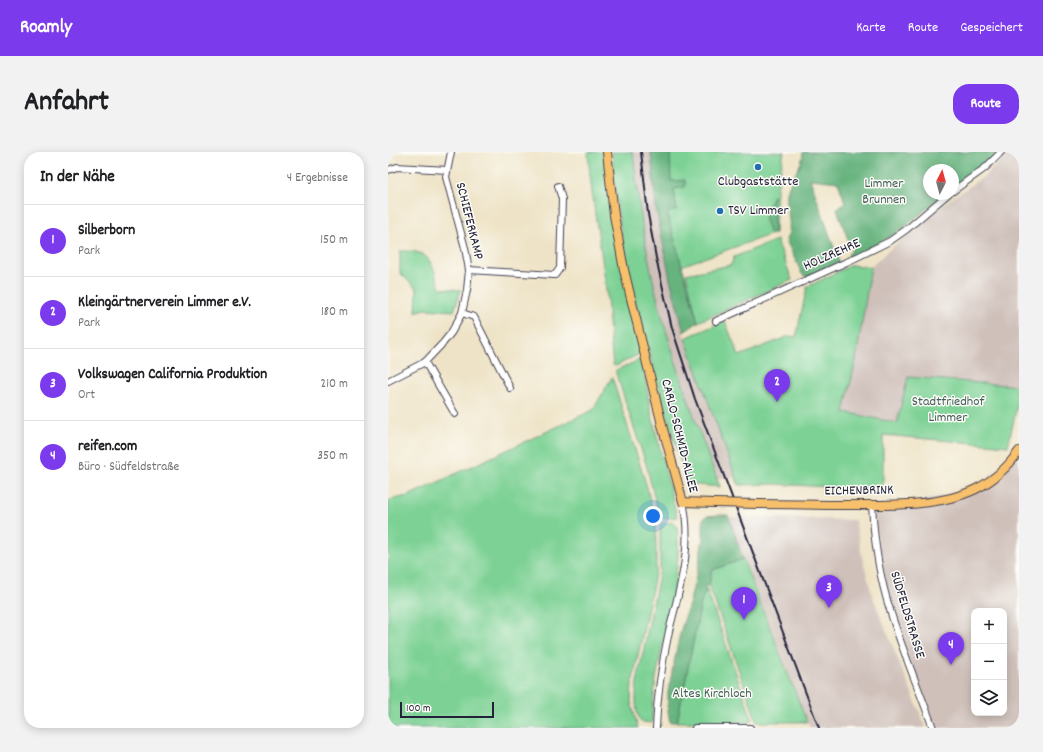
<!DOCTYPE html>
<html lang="de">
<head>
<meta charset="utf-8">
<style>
	:root { --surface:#fff; --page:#f2f2f2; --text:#202124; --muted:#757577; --line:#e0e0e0; --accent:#7c3aed }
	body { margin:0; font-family:Dekko,sans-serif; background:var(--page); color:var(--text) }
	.controls { position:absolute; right:12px; bottom:12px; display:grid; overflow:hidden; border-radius:8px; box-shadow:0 2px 10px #0003 }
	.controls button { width:36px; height:36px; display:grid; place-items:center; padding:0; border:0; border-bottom:1px solid var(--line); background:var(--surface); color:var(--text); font:20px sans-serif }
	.compass { position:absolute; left:535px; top:12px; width:36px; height:36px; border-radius:50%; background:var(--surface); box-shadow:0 2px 10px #0003; rotate:6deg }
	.scale { position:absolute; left:12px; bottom:10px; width:94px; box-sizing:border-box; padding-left:4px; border:2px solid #22223b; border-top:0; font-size:11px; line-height:14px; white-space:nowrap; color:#22223b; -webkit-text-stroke:3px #fdfcf7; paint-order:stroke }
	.you { position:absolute; left:265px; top:364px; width:14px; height:14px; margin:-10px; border:3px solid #fff; border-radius:50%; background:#1a73e8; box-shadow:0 0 0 6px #1a73e833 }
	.badge { display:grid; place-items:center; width:26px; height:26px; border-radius:50%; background:var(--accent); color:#fff; font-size:13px; font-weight:700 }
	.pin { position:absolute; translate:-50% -33px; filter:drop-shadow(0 1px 2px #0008) }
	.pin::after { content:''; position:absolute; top:21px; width:14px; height:12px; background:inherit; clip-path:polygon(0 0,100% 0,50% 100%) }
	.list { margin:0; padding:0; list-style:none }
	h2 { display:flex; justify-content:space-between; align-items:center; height:52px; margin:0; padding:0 16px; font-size:17px }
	h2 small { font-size:13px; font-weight:400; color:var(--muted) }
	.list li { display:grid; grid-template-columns:26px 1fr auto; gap:12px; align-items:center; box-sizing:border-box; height:72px; padding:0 16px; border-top:1px solid var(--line) }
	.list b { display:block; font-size:15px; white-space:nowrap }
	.list p { margin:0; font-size:13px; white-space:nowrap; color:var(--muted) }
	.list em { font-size:13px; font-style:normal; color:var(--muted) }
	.icon { flex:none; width:22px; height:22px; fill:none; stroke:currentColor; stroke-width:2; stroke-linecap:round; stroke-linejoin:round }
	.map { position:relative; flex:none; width:631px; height:576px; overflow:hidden; border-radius:16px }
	header { display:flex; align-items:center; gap:24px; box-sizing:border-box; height:56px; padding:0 20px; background:var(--accent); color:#fff }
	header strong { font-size:19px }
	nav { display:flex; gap:22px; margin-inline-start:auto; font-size:14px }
	.intro { display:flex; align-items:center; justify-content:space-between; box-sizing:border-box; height:96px; padding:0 24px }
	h1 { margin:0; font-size:28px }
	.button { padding:10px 18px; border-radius:16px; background:var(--accent); color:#fff; font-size:14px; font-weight:700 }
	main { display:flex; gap:24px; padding:0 24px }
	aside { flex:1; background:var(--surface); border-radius:16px; box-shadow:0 2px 10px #0003 }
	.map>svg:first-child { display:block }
	.industrial { fill:#cfc0ba; fill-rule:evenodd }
	.green { fill:#7dd194; stroke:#507a68 }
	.forest { fill:#66b37e; stroke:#446a5c }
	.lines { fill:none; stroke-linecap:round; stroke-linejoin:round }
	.minor-casing { stroke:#413f50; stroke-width:8 }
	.major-casing { stroke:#413f50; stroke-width:10 }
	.minor { stroke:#fff; stroke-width:6 }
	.major { stroke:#f7c06c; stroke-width:8 }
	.rail { stroke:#22223b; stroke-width:2 }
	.major-bridge-casing { stroke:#413f50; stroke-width:10; stroke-linecap:butt }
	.major-bridge { stroke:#f7c06c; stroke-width:8 }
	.poi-dot { fill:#1f6fb2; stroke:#fdfcf7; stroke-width:1.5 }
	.labels { text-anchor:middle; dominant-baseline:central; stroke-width:3; stroke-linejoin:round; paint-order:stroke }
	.poi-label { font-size:14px; fill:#22223b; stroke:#fdfcf7 }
	.park-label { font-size:14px; fill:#425f5a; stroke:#fdfcf7 }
	.street-label { font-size:14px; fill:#22223b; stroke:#fdfcf7 }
</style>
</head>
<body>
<header>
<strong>Roamly</strong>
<nav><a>Karte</a><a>Route</a><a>Gespeichert</a></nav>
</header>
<div class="intro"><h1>Anfahrt</h1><a class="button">Route</a></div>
<main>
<aside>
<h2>In der Nähe<small>4 Ergebnisse</small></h2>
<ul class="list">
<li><span class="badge">1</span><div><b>Silberborn</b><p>Park</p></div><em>150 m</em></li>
<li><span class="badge">2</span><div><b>Kleingärtnerverein Limmer e.V.</b><p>Park</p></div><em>180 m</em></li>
<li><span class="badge">3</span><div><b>Volkswagen California Produktion</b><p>Ort</p></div><em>210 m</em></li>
<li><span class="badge">4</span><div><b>reifen.com</b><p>Büro · Südfeldstraße</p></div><em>350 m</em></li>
</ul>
</aside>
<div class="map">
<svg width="631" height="576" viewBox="0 0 631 576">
	<rect width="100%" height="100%" fill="#fdfcf7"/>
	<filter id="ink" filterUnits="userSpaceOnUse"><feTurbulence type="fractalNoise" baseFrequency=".025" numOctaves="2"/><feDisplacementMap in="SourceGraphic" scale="8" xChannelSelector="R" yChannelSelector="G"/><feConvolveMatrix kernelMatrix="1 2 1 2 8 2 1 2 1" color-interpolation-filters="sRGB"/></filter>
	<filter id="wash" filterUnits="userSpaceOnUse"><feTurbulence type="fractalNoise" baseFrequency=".012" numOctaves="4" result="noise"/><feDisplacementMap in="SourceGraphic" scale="16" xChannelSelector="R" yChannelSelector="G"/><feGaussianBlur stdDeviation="0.9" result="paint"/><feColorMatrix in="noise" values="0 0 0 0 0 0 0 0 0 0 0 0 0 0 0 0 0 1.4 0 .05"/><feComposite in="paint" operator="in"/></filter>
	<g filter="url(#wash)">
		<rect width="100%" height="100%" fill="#eee3c6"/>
		<g class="industrial">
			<polygon points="242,0 263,0 268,56 282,127 297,186 348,326 321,326 274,190"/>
			<polygon points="621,0 631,0 631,234 520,225 509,271 456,260 468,207 483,115 501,98 558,51 598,23"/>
			<path d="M 631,299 L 631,576 L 545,576 L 502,458 L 484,353 L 519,352 L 587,337 ZM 586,459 L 616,459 L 616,561 L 586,561 Z"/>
			<polygon points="340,365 467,368 474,405 485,446 538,576 422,576"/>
		</g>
		<g class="green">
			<path d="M 200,0 L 216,0 L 253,201 L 228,214 L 225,213 C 222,190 221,168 219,146 C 214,97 203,49 200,0 Z"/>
			<path d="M 224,0 L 245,0 C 251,63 262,128 281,188 C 296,238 314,287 332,335 L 299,332 C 268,223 230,114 224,0 Z"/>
			<polygon points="263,0 396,0 389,37 387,81 293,114 266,30"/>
			<polygon points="389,88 404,128 310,170 298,122 343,113 346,105"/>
			<path d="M 12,99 C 19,99 28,99 34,102 C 45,107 48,126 52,136 L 73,138 L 66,159 L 37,157 L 28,160 L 29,137 L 12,121 Z"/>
			<polygon points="463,113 483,115 468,207 456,260 509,271 520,225 631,234 631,245 620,294 495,283 495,338 385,332 351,333 348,326 297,186 337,169 351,204 401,184 408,185 419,135"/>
			<polygon points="254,207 263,260 289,365 274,367 271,364 258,312 228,221 228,218"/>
			<polygon points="224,225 259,335 267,369 268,386 268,418 244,532 243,550 250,576 0,576 0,349 5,347 20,344 205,258"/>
			<path d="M 284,370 L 289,374 C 294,422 279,470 270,516 C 266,534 265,553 264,571 L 253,570 C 246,558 248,544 249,530 L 272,418 L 272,374 L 274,371 Z"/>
			<polygon points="355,407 419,570 369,570 321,433 324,418"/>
			<polygon points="319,438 364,567 362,570 289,570 314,446"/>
		</g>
		<g class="forest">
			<polygon points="263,0 282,0 283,29 297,28 297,35 286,37 289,58 279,61 310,170 296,180 282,127 268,56"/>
			<path d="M 415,0 L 611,0 L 598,13 L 565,38 L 565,18 L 541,18 L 541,42 L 558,42 C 543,51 531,64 517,75 C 500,88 479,96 460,106 L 461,101 L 464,99 L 449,57 L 457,50 L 450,30 L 422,27 L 451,110 L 418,125 L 414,122 L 398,88 C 406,73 397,57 399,41 C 401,27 415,15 415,0 Z"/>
			<polygon points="385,43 386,81 382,82 376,66"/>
			<polygon points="331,363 340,363 355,407 324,418 321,433 317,435 319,438 314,446 289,570 282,570 280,559 280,540 292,481 302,449 311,411 315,385 315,367 319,364"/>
		</g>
	</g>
	<g filter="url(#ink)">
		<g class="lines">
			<defs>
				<g id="minor">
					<polyline points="0,18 9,15 59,18"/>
					<polyline points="565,39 597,16 613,0"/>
					<polyline points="81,118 167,123 172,116 174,47 170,34"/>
					<polyline points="74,161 86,165 122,236"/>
					<polyline points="328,169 463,108 502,89 519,77 560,42"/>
					<polyline points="37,210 67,262"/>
					<polyline points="0,229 37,210 55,191 63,181 74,161 79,138 81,118 77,96 58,25 63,0"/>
					<path d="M 484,353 C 486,388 491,424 502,458 C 514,498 531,537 545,576"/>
					<path d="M 268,576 C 269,543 274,511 281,479 C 292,436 305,395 295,350"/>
					<polyline points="307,576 362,576"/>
				</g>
				<g id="major">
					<polyline points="219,0 226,63 236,118 275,277 295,350 327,351"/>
					<path d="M 370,352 C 400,352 429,353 459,353 C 500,353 551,355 588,337 C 606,328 620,315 631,299"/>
				</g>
			</defs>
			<use href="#minor" class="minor-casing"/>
			<use href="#major" class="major-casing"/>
			<use href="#minor" class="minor"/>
			<use href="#major" class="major"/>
			<polyline class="rail" points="253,0 260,62 268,106 284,176 307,247 431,576"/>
			<defs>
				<polyline id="major-bridge" points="327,351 370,352"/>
			</defs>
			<use href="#major-bridge" class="major-bridge-casing"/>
			<use href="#major-bridge" class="major-bridge"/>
		</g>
	</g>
	<g class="poi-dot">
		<circle cx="370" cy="15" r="4"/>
		<circle cx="332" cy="59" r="4"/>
	</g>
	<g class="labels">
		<g class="poi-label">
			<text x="370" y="30">Clubgaststätte</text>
			<text x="340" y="59" text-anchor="start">TSV Limmer</text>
		</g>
		<g class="park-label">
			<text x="496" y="32">Limmer<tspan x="496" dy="16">Brunnen</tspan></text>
			<text x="560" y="250">Stadtfriedhof<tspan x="560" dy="16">Limmer</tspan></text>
			<text x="324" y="542">Altes Kirchloch</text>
		</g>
		<g class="street-label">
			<text transform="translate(81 69) rotate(76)">SCHIEFERKAMP</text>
			<text transform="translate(444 103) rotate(-24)">HOLZREHRE</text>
			<text transform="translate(291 284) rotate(76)">CARLO-SCHMID-ALLEE</text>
			<text transform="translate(471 339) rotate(-1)">EICHENBRINK</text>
			<text transform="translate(519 463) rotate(73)">SÜDFELDSTRASSE</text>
		</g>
	</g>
</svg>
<div class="controls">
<button>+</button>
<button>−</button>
<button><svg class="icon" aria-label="layers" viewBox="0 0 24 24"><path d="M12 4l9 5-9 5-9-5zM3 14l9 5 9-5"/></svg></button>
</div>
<svg class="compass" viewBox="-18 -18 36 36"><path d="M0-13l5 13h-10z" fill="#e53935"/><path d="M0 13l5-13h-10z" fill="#757577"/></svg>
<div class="scale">100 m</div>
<div class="you"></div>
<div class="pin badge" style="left:356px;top:468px">1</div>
<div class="pin badge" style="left:389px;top:250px">2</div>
<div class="pin badge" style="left:441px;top:456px">3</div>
<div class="pin badge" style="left:563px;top:513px">4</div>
</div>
</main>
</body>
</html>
